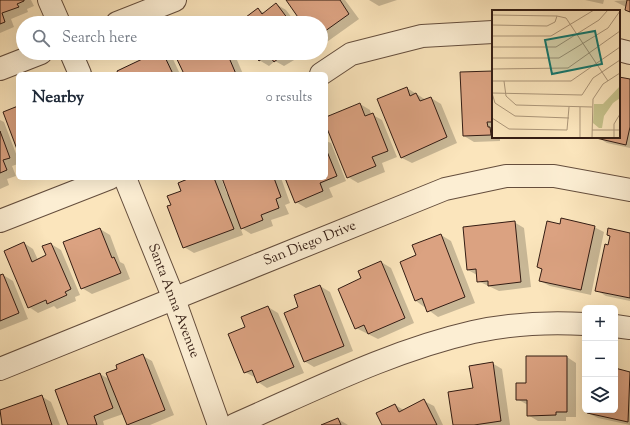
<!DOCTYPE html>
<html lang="en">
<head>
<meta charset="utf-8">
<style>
	:root { --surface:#fff; --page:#f6f6f7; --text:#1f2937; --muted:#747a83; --line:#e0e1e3 }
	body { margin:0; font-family:"Sorts Mill Goudy",serif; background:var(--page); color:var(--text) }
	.controls { position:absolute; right:12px; bottom:12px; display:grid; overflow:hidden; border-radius:6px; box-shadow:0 4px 16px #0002 }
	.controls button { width:36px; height:36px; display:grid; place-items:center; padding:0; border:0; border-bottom:1px solid var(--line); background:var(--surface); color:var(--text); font:20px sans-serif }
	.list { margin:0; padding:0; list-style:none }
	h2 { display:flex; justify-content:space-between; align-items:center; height:52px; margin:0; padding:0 16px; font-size:17px }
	h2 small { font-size:13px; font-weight:400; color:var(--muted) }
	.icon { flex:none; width:22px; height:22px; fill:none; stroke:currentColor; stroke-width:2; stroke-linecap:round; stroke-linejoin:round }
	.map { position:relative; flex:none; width:630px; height:425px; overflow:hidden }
	.search { position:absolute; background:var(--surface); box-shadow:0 4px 16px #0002; left:16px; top:16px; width:312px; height:44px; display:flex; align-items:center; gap:10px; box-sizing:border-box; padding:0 14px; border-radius:22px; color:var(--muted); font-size:15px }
	.panel { position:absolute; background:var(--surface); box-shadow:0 4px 16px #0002; left:16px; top:72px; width:312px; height:108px; border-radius:6px }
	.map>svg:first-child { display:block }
	.shadow { fill:#0003 }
	.building { fill:#dba281; stroke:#331c13 }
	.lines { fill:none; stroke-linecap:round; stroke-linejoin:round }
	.minor-casing { stroke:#654e3d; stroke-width:24 }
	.minor { stroke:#fceed3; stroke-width:22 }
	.labels { text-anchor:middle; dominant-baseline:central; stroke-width:4; stroke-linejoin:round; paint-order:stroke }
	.street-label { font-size:14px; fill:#331c13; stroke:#fceed3 }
	.inset-road { fill:none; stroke:#ab9578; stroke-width:1 }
	.view { fill:#0f766e; fill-opacity:0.15; stroke:#0f766e; stroke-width:2 }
	.inset-edge { fill:none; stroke:#331c13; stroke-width:2 }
</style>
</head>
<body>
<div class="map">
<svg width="630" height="425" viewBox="0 0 630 425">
	<rect width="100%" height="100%" fill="#fbe5bc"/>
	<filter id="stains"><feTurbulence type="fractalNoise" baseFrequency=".005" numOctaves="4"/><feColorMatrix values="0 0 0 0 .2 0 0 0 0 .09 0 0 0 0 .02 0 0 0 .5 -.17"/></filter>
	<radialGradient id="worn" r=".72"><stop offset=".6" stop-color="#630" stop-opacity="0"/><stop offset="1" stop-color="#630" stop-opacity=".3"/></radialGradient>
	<g class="shadow">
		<polygon points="0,0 31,0 34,6 27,9 28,12 11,19 14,27 0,33"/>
		<polygon points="287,0 345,0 359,19 324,44 321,42 321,23 303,23"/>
		<polygon points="369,0 397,0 379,6"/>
		<polygon points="585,0 604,0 603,4"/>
		<polygon points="630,0 630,12 626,10 626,7 614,1"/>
		<polygon points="276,4 286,10 296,23 240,23 258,9 264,13"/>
		<polygon points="158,53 165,53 172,57 180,74 119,74"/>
		<polygon points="175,53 234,53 243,74 185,74"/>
		<polygon points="254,53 306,53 284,66 275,61 269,66 259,60"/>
		<polygon points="493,72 493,137 500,137 500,141 474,142 464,136"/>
		<polygon points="619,78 630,80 630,148 607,143 597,137 619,137"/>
		<polygon points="407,88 426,100 431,98 441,104 457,143 412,163 402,158 379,100"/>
		<polygon points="360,104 370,110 371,114 382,120 397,157 382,163 385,172 358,183 348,177 326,123 326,118"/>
		<polygon points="0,120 4,122 18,159 18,164 12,166 16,176 7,179 9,185 0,189"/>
		<polygon points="553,137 574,137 574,139"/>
		<polygon points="326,141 331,143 346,181 329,188 333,197 306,208 296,202 286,178 326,178"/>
		<polygon points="193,178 221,178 227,194 229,193 223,178 281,178 290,203 285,205 289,214 271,220 273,226 251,234 240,227 243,235 194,253 184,247 172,205"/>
		<polygon points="514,222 524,228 531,287 499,291 478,281 477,275 468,270"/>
		<polygon points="561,225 594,227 604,232 591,295 550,286 540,281 543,270 538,267"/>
		<polygon points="100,229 110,235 120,262 124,264 130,279 92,294 82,288"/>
		<polygon points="630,234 630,301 606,296 596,290 609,246"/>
		<polygon points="441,235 451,241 475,303 438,317 416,301 401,262 417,256"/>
		<polygon points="24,243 33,249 38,260 48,256 51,244 61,250 80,295 75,297 76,301 57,309 54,306 38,313 29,307"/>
		<polygon points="381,262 391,268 414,323 378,339 356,328 362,279"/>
		<polygon points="3,275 13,281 28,319 0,330 0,276"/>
		<polygon points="320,286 330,292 353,351 314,367 304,361 299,308"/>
		<polygon points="268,307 278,313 304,373 267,388 258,382 256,378 245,372 246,328 242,318"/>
		<polygon points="143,356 152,361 174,415 150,425 129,425 123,414 103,421 104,425 69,425 100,374 109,379 119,369"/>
		<polygon points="567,357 576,363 576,417 566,417 566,421 538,421 528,415 528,405 517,399 527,384"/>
		<polygon points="492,363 502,369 510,425 454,425 474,389"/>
		<polygon points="615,369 630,373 630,425 598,418 588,413 589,410 615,410"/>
		<polygon points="41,396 51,402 60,425 3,425 0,411"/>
		<polygon points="424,401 434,406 443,425 383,425 395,405 404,410"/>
		<polygon points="338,419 348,425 323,425"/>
	</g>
	<g class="building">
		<polygon points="0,0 24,0 24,1 17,4 19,7 2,13 5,22 0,24"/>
		<polygon points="286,0 340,0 349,14 321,34 321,23 302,23"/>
		<polygon points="627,0 630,0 630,12 625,10"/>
		<polygon points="276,3 291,23 238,23 258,8 262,14"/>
		<polygon points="155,53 163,53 173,74 118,74 117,71"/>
		<polygon points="174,53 227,53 236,74 184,74"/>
		<polygon points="253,53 289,53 285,56 284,54 274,62 268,54 259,61"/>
		<polygon points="493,71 493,122 487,122 488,127 490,127 491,135 463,136 460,72"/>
		<polygon points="619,77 630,79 630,127 626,145 596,138 619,137"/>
		<polygon points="407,87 410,96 416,93 420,101 431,97 447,137 401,158 377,99"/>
		<polygon points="360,103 365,116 373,113 388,151 372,157 376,166 347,178 326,126 326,117"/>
		<polygon points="18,106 18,152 3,112"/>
		<polygon points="0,131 10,158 3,160 7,170 0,173"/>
		<polygon points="326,149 337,176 320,183 323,191 295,203 285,178 326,178"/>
		<polygon points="190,178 214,178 234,229 183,248 167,206 171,205 167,196 181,191 178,183"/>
		<polygon points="222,178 274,178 281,197 276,199 279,208 261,215 263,220 241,229"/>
		<polygon points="561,218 595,226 581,290 539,281 542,269 537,267 547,221 560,224"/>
		<polygon points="515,221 521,282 488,286 488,281 477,282 476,269 467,270 463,227"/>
		<polygon points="100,228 112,258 114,257 121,273 81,289 63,242"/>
		<polygon points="608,228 630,233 630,298 595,291 605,244 608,245 610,236 607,235"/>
		<polygon points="441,234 465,297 427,312 422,298 415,301 400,262 416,255 412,245"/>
		<polygon points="24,242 32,262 46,255 42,246 51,243 71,289 65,292 67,295 47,304 46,300 28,308 4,251"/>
		<polygon points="381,261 405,318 368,334 364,325 355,329 338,289 361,278 358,271"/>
		<polygon points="3,274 19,313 0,321 0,275"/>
		<polygon points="320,285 344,346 304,362 284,313 298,307 294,295"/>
		<polygon points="268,306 294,367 257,383 252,370 244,373 228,334 245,327 241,317"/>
		<polygon points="143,354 165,410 127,425 106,373 117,369 116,365"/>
		<polygon points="526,356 567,356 567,412 556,412 556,415 527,416 527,400 516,400 516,383 526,383"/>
		<polygon points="493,362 501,421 474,425 453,425 448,392 473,388 469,366"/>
		<polygon points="615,368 630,372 628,422 587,413 588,410 615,410"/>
		<polygon points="100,373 113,408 94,416 97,425 68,425 55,390"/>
		<polygon points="42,395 52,425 2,425 0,410"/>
		<polygon points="424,399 437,425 382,425 376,413 395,404 399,412"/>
		<polygon points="338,418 341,425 321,425"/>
	</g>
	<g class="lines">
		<defs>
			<g id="minor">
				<polyline points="49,0 59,23"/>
				<polyline points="117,23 175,0"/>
				<polyline points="619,50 630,53"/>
				<polyline points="71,53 80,74"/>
				<polyline points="0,69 41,53"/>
				<polyline points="321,74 351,54 422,36 493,32"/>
				<polyline points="125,178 174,299 219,425"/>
				<polyline points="0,221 110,178"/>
				<polyline points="615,326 630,328"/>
				<polyline points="0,369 445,189 506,176 554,176 630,190"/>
				<path d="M 234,425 C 312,391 390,351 473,332 C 509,324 549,322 585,324"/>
			</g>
		</defs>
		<use href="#minor" class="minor-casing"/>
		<use href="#minor" class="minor"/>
	</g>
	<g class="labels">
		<g class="street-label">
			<text transform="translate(310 244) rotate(-22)">San Diego Drive</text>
			<text transform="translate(173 301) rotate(69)">Santa Anna Avenue</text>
		</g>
	</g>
	<g transform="translate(492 10)">
		<rect width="128" height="128" fill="#fbe5bc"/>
		<path d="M 128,76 L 128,88 L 121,93 L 112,106 L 110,118 L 107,118 L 101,113 L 102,94 L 111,94 Z" fill="#c6c28b"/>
		<path class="inset-road" d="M 0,5 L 65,6 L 74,8 L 116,71M 0,15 L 55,16 L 63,12 L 65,6M 0,26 L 59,26 L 102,0M 0,37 L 64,37 L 107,10 L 116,0M 0,48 L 67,48 L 116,18 L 128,1M 0,59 L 76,58 L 128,21M 0,71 L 79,71 L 128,37M 12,71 L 14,86 L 24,95 L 100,97M 0,83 L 90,85 L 101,68 L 128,50M 0,83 L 3,93 L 23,106 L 77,108M 0,108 L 17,119 L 75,120 L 77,97M 100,120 L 128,120M 88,128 L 88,97M 100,128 L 101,89 L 111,74 L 128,63M 122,128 L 122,114 L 128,104"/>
		<path class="view" d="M 103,21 L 110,54 L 60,64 L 53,30 Z"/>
		<rect width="128" height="128" class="inset-edge"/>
	</g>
	<rect width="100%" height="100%" filter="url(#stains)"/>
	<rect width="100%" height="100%" fill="url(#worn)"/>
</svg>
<div class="controls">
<button>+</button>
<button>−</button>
<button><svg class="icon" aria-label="layers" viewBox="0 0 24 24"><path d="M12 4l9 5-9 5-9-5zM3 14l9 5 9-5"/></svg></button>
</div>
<div class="search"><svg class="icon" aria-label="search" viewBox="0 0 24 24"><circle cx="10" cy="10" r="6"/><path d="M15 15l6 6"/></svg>Search here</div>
<section class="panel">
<h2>Nearby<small>0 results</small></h2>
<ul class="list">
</ul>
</section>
</div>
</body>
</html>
